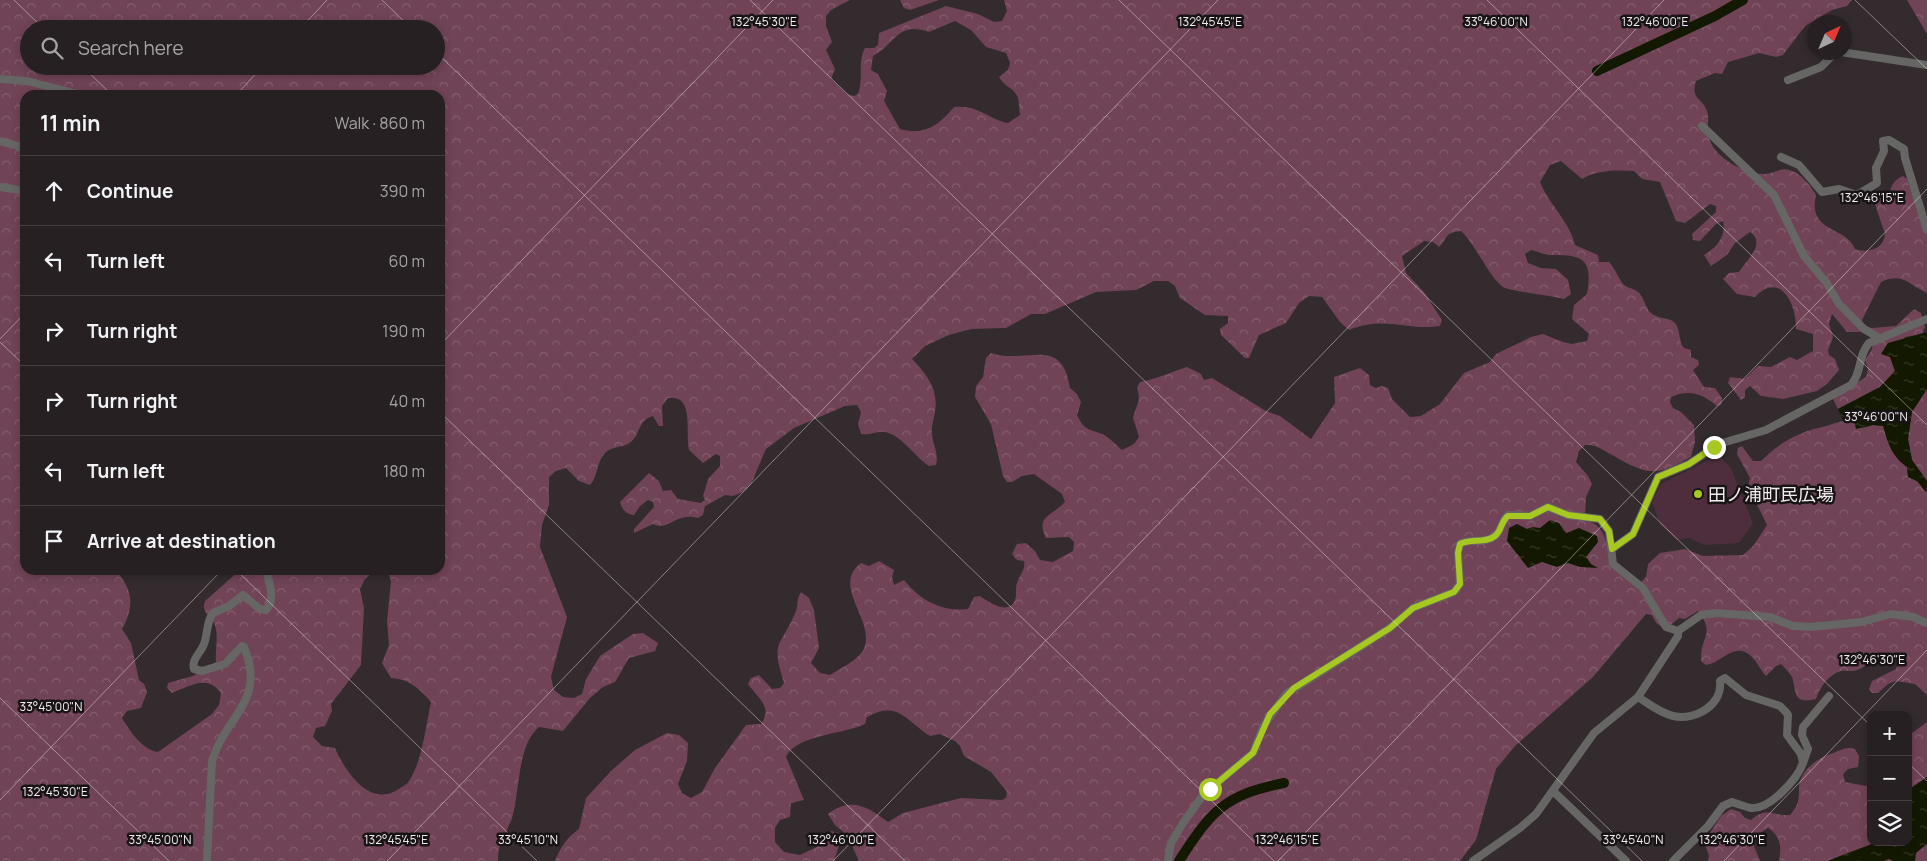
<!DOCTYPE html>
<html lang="en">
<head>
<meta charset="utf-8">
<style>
	:root { --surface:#262022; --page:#322d2f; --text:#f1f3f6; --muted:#a4a3a5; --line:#423e40 }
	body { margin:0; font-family:Manrope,"Noto Sans JP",sans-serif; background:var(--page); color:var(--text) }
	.controls { position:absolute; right:15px; bottom:15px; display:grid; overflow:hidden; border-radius:10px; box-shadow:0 2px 8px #0003 }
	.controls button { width:45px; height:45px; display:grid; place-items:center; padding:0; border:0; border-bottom:1px solid var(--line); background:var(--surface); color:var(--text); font:25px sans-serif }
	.compass { position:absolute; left:1807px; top:15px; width:45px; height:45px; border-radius:50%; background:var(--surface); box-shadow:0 2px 8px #0003; rotate:44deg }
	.stop { position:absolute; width:15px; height:15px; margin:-11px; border:4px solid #a6c820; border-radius:50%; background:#fff }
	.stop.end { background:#a6c820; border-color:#fff; box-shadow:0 1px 5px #0008 }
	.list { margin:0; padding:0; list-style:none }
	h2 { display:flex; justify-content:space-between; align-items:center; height:65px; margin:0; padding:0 20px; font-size:21px }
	h2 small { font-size:16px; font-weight:400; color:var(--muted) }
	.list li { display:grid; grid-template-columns:32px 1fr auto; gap:15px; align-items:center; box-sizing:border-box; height:70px; padding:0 20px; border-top:1px solid var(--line) }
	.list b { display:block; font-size:19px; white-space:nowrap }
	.list em { font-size:16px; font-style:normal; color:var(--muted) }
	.icon { flex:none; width:28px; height:28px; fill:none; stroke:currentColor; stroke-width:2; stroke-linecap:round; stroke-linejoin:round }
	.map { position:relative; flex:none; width:1927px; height:861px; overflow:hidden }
	.search { position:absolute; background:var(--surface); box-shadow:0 2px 8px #0003; left:20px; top:20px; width:425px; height:55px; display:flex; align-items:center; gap:12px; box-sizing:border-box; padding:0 18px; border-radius:28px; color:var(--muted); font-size:19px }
	.panel { position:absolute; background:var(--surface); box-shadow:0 2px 8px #0003; left:20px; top:90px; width:425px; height:485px; border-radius:15px }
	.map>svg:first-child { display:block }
	.forest { fill:url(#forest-crowns); fill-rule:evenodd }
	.park { fill:#4e2e3c }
	.water { fill:url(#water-ripples) }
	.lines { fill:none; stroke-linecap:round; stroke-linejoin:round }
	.river { stroke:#131900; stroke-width:10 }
	.minor { stroke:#666764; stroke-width:8 }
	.route { stroke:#a6c820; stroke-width:6 }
	.ticks { fill:none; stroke:#f3edef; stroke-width:1; stroke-opacity:0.45 }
	.poi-dot { fill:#a6c820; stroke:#181416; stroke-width:2 }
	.labels { text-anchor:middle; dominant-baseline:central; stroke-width:5; stroke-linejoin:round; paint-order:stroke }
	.poi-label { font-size:18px; fill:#f3edef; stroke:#181416; text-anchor:start }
	.ticks-label { font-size:12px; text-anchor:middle; fill:#f3edef; stroke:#181416; stroke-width:5; stroke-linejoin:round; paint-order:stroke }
</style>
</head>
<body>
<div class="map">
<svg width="1927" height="861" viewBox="0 0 1927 861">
	<defs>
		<pattern id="forest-crowns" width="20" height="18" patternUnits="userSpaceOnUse" patternTransform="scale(1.25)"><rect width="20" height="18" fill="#704357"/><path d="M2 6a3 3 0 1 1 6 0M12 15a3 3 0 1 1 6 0" fill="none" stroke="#855e6f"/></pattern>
		<pattern id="water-ripples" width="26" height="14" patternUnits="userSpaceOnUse" patternTransform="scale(1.25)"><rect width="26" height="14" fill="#131900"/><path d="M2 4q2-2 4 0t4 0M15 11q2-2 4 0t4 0" fill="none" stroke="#363b26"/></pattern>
	</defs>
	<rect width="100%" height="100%" fill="#332b2e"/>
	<g class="forest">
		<path d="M 0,0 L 850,0 L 831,10 L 826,16 L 826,26 L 832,42 L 826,50 L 835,69 L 831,79 L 847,94 L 854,96 L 858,94 C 864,79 857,63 865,48 L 874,48 L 878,45 L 879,33 L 946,6 L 978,14 L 994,22 L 1002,21 L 1007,11 L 1004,0 L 1852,0 L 1847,6 L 1832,10 L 1805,26 L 1783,55 L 1776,57 L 1759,53 L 1728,62 L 1722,74 L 1715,73 L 1696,81 C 1690,100 1703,98 1707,111 C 1710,120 1706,129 1709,138 C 1714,157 1744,174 1763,174 C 1773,175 1780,167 1789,170 C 1801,173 1810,185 1816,195 C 1807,233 1846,226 1855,249 C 1869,254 1886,248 1885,232 C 1882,227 1875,203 1873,197 L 1877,194 L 1888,198 C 1891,189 1891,181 1903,176 L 1907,179 L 1923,228 L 1927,235 L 1927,293 C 1908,285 1904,272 1881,282 L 1862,320 L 1864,326 L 1872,328 L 1896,326 L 1914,309 L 1921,313 L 1925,327 L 1922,334 L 1905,337 L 1890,357 L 1895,371 L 1880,387 L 1838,409 L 1833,399 L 1834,396 L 1866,377 L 1868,369 L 1865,360 L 1871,351 L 1875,338 L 1861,332 L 1847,332 L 1832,314 L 1829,324 L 1833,337 L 1828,350 L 1829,355 L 1835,359 L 1839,370 L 1827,384 L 1817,391 L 1783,399 L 1761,396 L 1750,386 L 1745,390 L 1745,397 L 1741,400 L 1728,383 L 1730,377 L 1745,379 L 1758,366 L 1771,367 L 1790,357 L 1797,360 L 1813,351 L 1813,334 L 1796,329 C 1797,305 1780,270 1755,297 L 1737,294 L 1723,279 L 1729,273 L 1739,272 C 1746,260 1767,244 1750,232 L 1735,243 L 1727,255 L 1711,266 L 1704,255 C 1717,247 1726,237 1723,221 L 1716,224 L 1700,241 L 1693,240 L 1692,234 L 1716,212 L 1716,206 L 1710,204 L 1685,223 L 1676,221 L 1660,182 L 1642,179 L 1634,171 C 1617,170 1596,170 1582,179 L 1561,161 L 1550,165 L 1540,182 C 1549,205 1569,220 1575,245 L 1598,255 L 1599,262 L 1609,262 C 1615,268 1619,280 1624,285 C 1628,288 1635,289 1638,292 C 1644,297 1645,307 1650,312 C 1657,320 1668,316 1675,323 C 1681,330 1678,341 1684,348 L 1691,350 L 1691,357 L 1698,360 L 1699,365 L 1693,370 L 1704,387 L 1715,388 L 1722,398 L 1721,405 L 1717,406 C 1702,394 1690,389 1671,397 L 1670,402 L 1673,408 L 1681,412 L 1694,425 L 1695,442 L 1691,457 C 1657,476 1648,476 1614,456 C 1604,451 1597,444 1585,445 L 1579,451 L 1576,462 L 1588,476 L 1592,484 L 1586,497 L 1585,520 C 1608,526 1605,543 1611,564 L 1640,583 L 1646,577 L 1648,564 L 1660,553 L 1685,549 L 1703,556 L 1743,555 L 1754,545 L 1767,525 L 1748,486 L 1750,478 L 1737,454 L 1738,448 L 1742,446 L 1753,461 L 1761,461 C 1781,441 1799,432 1826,426 C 1836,423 1843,420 1854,420 L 1862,428 L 1873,425 L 1884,426 C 1888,444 1892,456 1907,467 L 1908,477 L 1917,481 L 1927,492 L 1927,695 L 1915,684 L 1896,681 L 1888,684 L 1878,693 L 1872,693 L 1869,689 L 1872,681 L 1896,669 L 1900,660 C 1883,640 1872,666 1857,670 C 1852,672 1846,670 1841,671 C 1828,675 1820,687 1816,699 C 1791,705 1797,690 1792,677 C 1789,672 1785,668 1781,664 L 1776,666 L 1766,676 C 1760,670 1758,663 1752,657 C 1735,640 1722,663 1706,665 L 1701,661 C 1700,635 1716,635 1698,611 L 1685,619 L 1679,618 L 1667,628 C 1658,627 1655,622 1652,615 L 1646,614 L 1593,677 L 1515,746 L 1496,769 L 1476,840 L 1460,861 L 859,861 L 847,835 L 835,825 L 828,814 C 850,796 869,807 888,822 L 903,813 L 961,798 L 1002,800 L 1006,798 L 1007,792 L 991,772 L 964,756 L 960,746 L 955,741 L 940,734 L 930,736 C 905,720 898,700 867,717 L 865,724 C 845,734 795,735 786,757 L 804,800 L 791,803 L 790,817 L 780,820 L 775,828 L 775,842 L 784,852 L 800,855 L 821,845 L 831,831 L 839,833 L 841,839 L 834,861 L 555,861 C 560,848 567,837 579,829 L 586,798 L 611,771 L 635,750 L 667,733 L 679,735 L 688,743 L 687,761 L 678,784 L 682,793 L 691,798 L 702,792 L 715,768 L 746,725 L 761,724 C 773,707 758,698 748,684 L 751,678 L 759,675 L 772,689 L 780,688 L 784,683 C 770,638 781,648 796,611 C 798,604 797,598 801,592 L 809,598 L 814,610 L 819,648 L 811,663 L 820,673 L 830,675 C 839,669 856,661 862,652 C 880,624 829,587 861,563 L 869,566 L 879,561 L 894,570 L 892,577 L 894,585 L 904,580 C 920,600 941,612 968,609 L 974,597 L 980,596 C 989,602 1008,616 1015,600 C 1017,595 1015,588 1017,583 C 1019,575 1026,570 1024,561 L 1017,560 L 1012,554 L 1017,544 L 1026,543 L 1035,551 L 1040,560 L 1053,562 L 1073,551 L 1074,542 L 1069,537 L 1046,538 C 1035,516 1052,516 1065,502 L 1062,494 L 1034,474 L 1022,476 L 1012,482 L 1007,482 L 1003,476 L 991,424 L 975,397 L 976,386 L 983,377 L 986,358 L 991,353 C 1026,365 1062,334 1070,388 L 1077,394 L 1081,402 L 1077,415 C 1085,431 1087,428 1102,434 C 1109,437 1116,445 1122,450 L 1134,444 L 1139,437 L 1133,418 C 1135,407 1142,401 1137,388 L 1140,382 C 1157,379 1171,372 1187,367 L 1201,374 L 1204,380 L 1212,378 L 1266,411 L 1280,416 L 1311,439 L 1335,403 L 1334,377 L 1360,368 L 1369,375 L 1370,385 L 1376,388 L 1382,386 L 1388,388 L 1392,399 L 1410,417 L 1421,416 L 1440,404 L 1464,373 L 1490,362 L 1496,354 L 1531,337 L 1543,334 L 1563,342 L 1572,344 L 1587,341 L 1589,334 L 1572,319 L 1574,305 L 1587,294 C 1593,260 1584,254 1550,255 C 1545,255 1537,251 1531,250 L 1525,254 L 1528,263 L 1541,268 L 1556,269 L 1568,280 L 1571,294 L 1564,299 C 1553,296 1509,291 1503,287 C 1489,277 1476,245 1461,231 C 1444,233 1449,237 1439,247 L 1433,242 L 1424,241 L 1402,256 L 1406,273 L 1424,292 L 1442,320 L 1440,326 C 1406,331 1385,315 1349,330 L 1340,322 L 1322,297 L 1309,296 L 1299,303 L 1286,323 L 1259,335 L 1249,358 L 1245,358 L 1221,335 L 1220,329 L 1228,323 L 1228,316 L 1205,315 L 1180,298 L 1175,286 L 1168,281 L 1154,281 L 1136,290 L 1096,292 L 1045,314 L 1031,314 L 1006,328 L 971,329 L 949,335 L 925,346 L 912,359 C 926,373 939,390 935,411 C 934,420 931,426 932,434 C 933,446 939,453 936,465 L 929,466 C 915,457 901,434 884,432 C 876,431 870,436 861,434 L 858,424 L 861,412 L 857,405 L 845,406 L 794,428 L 766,449 L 751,484 L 743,492 L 733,496 L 725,495 L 705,506 L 703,515 L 698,518 C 675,512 669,532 653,524 L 634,533 L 634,529 L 654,507 L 653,502 L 648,500 L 640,506 L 634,515 C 626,514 622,510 620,502 L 649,473 L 659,481 L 663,491 L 671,490 L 678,499 L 701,503 L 705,500 L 703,496 L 708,479 L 720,466 L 720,456 L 716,454 L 703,463 L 689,450 C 685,432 695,394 668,398 L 662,406 L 663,426 L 659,426 L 653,416 C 636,421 641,437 628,444 C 620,448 611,446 604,454 C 596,464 598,477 590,485 L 579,481 L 566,468 L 556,471 L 549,477 L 549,505 L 542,525 L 540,547 L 567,617 L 551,677 L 554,690 L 563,697 L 574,698 L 582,694 L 586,679 L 600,656 L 633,634 L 643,633 L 658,643 L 655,651 L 629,658 L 615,682 L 603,687 L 590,698 L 563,731 L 539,727 C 517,745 520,792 512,818 C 507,832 497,845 498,861 L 0,861 ZM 955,21 L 971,30 L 986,47 L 1006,53 L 1010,63 L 1008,70 L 999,77 C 1004,87 1015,88 1018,98 C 1019,103 1019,109 1020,115 L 1008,123 C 987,119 980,105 954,107 C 939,125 925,136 900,129 L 884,101 L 887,91 L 878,74 L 871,70 L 873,56 C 896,44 897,21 929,32 ZM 29,29 L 436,29 L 436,66 L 29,66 ZM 25,95 L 440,95 L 440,570 L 387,570 L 391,581 L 387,621 L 389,645 L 382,663 L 391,678 C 409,679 419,688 431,702 C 426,725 422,762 409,781 C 407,785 401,787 397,790 C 369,808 344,769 335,748 L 322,746 L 313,737 L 316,728 L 325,726 L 332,711 L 331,704 L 361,665 L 364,608 L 360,589 L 365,579 L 376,570 L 240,570 L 205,601 C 200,615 215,617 216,629 C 218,640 215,651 216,662 L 193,676 L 168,683 L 167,688 L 172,693 C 190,686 207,674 221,693 L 219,705 L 212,714 L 158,752 C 142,750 130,731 122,718 L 127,711 L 141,708 L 147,692 L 144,684 L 139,680 L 131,643 L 122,629 C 135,606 133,589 115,570 L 25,570 Z"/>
		<polygon points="900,0 939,0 910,10 904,8"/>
		<polygon points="1907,0 1927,0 1927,34"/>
		<polygon points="1927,389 1927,481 1912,460 1908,439 1912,412"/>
		<path d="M 1927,722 L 1927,861 L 1779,861 C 1782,847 1780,835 1768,828 L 1754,837 L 1754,846 L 1760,861 L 1708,861 L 1709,856 L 1704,842 L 1721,816 L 1731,809 L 1740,812 L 1745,818 L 1751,820 C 1767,806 1772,816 1790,815 C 1799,805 1799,798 1799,787 C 1800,770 1819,757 1833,753 C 1841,750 1846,746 1855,749 L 1859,756 L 1858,767 L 1848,769 L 1843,774 L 1845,782 L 1866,786 L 1871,783 L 1871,842 L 1908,842 L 1908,736 Z"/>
	</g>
	<polygon class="park" points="1719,455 1731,468 1753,523 1739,543 1705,545 1689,538 1676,540 1660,524 1652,502 1661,484"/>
	<g class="water">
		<path d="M 1927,332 L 1927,389 L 1912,412 L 1908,439 L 1912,460 L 1927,481 L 1926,492 L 1917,481 L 1908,477 L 1907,467 C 1892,456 1888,444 1883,426 L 1873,425 L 1856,429 L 1854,420 L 1843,420 L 1838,409 L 1880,387 L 1895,371 L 1890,357 L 1881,354 L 1888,343 Z"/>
		<polygon points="1550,520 1559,523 1566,533 1579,528 1597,536 1598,542 1586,557 1591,564 1598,568 1580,567 1568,563 1557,567 1542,562 1528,568 1507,541 1509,528 1517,524 1527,529 1533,527 1540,528"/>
		<polygon points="1927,777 1927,844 1916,853 1915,861 1893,861 1889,859 1884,861 1827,861 1877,842 1908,842 1908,810 1910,807 1908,790"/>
	</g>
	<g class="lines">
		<g class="river">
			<polyline points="1597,71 1715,16 1743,0"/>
			<path d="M 1179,861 C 1211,812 1223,795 1284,783"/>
		</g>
		<g class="minor">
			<polyline points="1841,52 1927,65"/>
			<polyline points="0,79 27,81 81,95"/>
			<polyline points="1788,80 1821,67 1836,52"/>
			<polyline points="1702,126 1774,195 1804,256 1826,282 1839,304 1864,329 1881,339"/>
			<polyline points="0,141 25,148"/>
			<polyline points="1781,157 1799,165 1822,192 1839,189 1857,195 1877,183 1876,168 1884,151 1883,141 1889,140 1904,149 1905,158 1927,230"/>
			<polyline points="0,187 25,191"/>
			<path d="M 1612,549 L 1633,534 L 1658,477 L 1689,464 L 1719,444 L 1766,430 L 1851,385 C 1862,373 1858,355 1869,343 L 1927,319"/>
			<path d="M 1638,697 C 1649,704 1660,713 1673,716 C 1695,721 1723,705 1720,681 L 1725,678 L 1746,695 L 1780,706 L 1785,711 L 1788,715 L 1787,735 L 1801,754 L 1803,763 C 1797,779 1770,810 1751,808 C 1745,807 1738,804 1732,802 L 1723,806 L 1708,826 L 1673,861"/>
			<polyline points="1803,763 1808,749 1802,735 1803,727 1829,696"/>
			<polyline points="1553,791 1626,861"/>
			<path d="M 207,861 L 212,761 C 225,716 267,702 244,647 L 242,646 L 225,664 L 202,671 L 194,669 C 191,659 201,653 204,644 C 208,634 206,622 213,613 L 229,606 L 243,595 L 260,609 L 266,610 C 276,600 269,582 266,570"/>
			<path d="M 1168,861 L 1171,843 L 1183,823 L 1204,794 L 1253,753 L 1264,725 L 1286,694 L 1390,628 L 1413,608 L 1454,592 L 1460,584 L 1458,553 L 1460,544 C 1470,538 1486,544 1495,536 C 1502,530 1501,521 1508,515 L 1530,516 L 1548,507 L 1568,515 L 1600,519 L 1609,531 L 1613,564 L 1643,588 L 1666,627 L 1678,631"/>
			<polyline points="1473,861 1520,828 1536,814 1594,733 1638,697 1678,636 1678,631 1701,615 1716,613 1770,617 1793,626 1811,627 1861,622 1891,614 1913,617 1927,623"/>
		</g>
	</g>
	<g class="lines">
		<path class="route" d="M 1210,789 L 1253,753 L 1270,714 L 1294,688 L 1390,628 L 1413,608 L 1454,592 L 1460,584 L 1458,553 L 1460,544 C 1470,538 1486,544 1495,536 C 1502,530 1501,521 1508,516 L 1530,516 L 1548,507 L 1568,515 L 1600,519 L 1609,531 L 1612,549 L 1633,534 L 1658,477 L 1689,464 L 1714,447"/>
	</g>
	<path class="ticks" d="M 14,0 L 44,29M 382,0 L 412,29M 750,0 L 1642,861M 1119,0 L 1871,726M 1487,0 L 1927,425M 1855,0 L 1927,69M 300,29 L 327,0M 436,52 L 1274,861M 82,66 L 112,95M 236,95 L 263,66M 0,339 L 25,313M 0,342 L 25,366M 440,345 L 773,0M 440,412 L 905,861M 236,570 L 537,861M 0,698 L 169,861M 1908,763 L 1927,781M 0,800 L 222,570M 387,861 L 1218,0M 833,861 L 1664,0M 1278,861 L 1927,189M 1724,861 L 1927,650"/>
	<circle class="poi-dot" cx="1698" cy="494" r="5"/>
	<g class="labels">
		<g class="poi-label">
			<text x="1708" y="494">田ノ浦町民広場</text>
		</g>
	</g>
	<g class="ticks-label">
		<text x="1496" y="26">33°46'00"N</text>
		<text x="764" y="26">132°45'30"E</text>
		<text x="1210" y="26">132°45'45"E</text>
		<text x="1655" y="26">132°46'00"E</text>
		<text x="1872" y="202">132°46'15"E</text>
		<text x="1876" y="421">33°46'00"N</text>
		<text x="1872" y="664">132°46'30"E</text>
		<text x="51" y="711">33°45'00"N</text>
		<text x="55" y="796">132°45'30"E</text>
		<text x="396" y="844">132°45'45"E</text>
		<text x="841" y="844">132°46'00"E</text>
		<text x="1287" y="844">132°46'15"E</text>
		<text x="1732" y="844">132°46'30"E</text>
		<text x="160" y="844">33°45'00"N</text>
		<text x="528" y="844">33°45'10"N</text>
		<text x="1633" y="844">33°45'40"N</text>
	</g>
</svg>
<div class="controls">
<button>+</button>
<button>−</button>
<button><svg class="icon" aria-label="layers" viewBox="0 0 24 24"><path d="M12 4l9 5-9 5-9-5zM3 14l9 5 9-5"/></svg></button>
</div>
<svg class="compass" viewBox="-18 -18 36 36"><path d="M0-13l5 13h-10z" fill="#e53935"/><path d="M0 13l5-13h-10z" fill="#a4a3a5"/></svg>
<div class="stop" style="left:1210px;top:789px"></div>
<div class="stop end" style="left:1714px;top:447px"></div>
<div class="search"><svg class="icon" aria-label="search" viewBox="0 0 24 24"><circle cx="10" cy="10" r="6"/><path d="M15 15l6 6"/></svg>Search here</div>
<section class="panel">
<h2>11 min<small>Walk · 860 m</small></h2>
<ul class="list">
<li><svg class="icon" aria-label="ahead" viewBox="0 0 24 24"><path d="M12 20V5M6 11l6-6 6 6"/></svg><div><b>Continue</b></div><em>390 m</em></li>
<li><svg class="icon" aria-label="left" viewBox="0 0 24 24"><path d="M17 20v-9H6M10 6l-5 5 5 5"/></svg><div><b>Turn left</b></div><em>60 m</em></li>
<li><svg class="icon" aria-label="right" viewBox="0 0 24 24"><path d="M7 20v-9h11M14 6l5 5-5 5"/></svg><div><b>Turn right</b></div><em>190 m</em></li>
<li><svg class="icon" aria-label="right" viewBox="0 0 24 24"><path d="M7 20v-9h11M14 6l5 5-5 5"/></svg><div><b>Turn right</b></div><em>40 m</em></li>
<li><svg class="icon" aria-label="left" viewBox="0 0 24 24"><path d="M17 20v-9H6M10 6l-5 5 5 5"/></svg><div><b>Turn left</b></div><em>180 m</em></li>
<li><svg class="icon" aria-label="arrive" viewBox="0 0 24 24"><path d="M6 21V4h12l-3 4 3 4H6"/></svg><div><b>Arrive at destination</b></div></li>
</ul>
</section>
</div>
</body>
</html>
